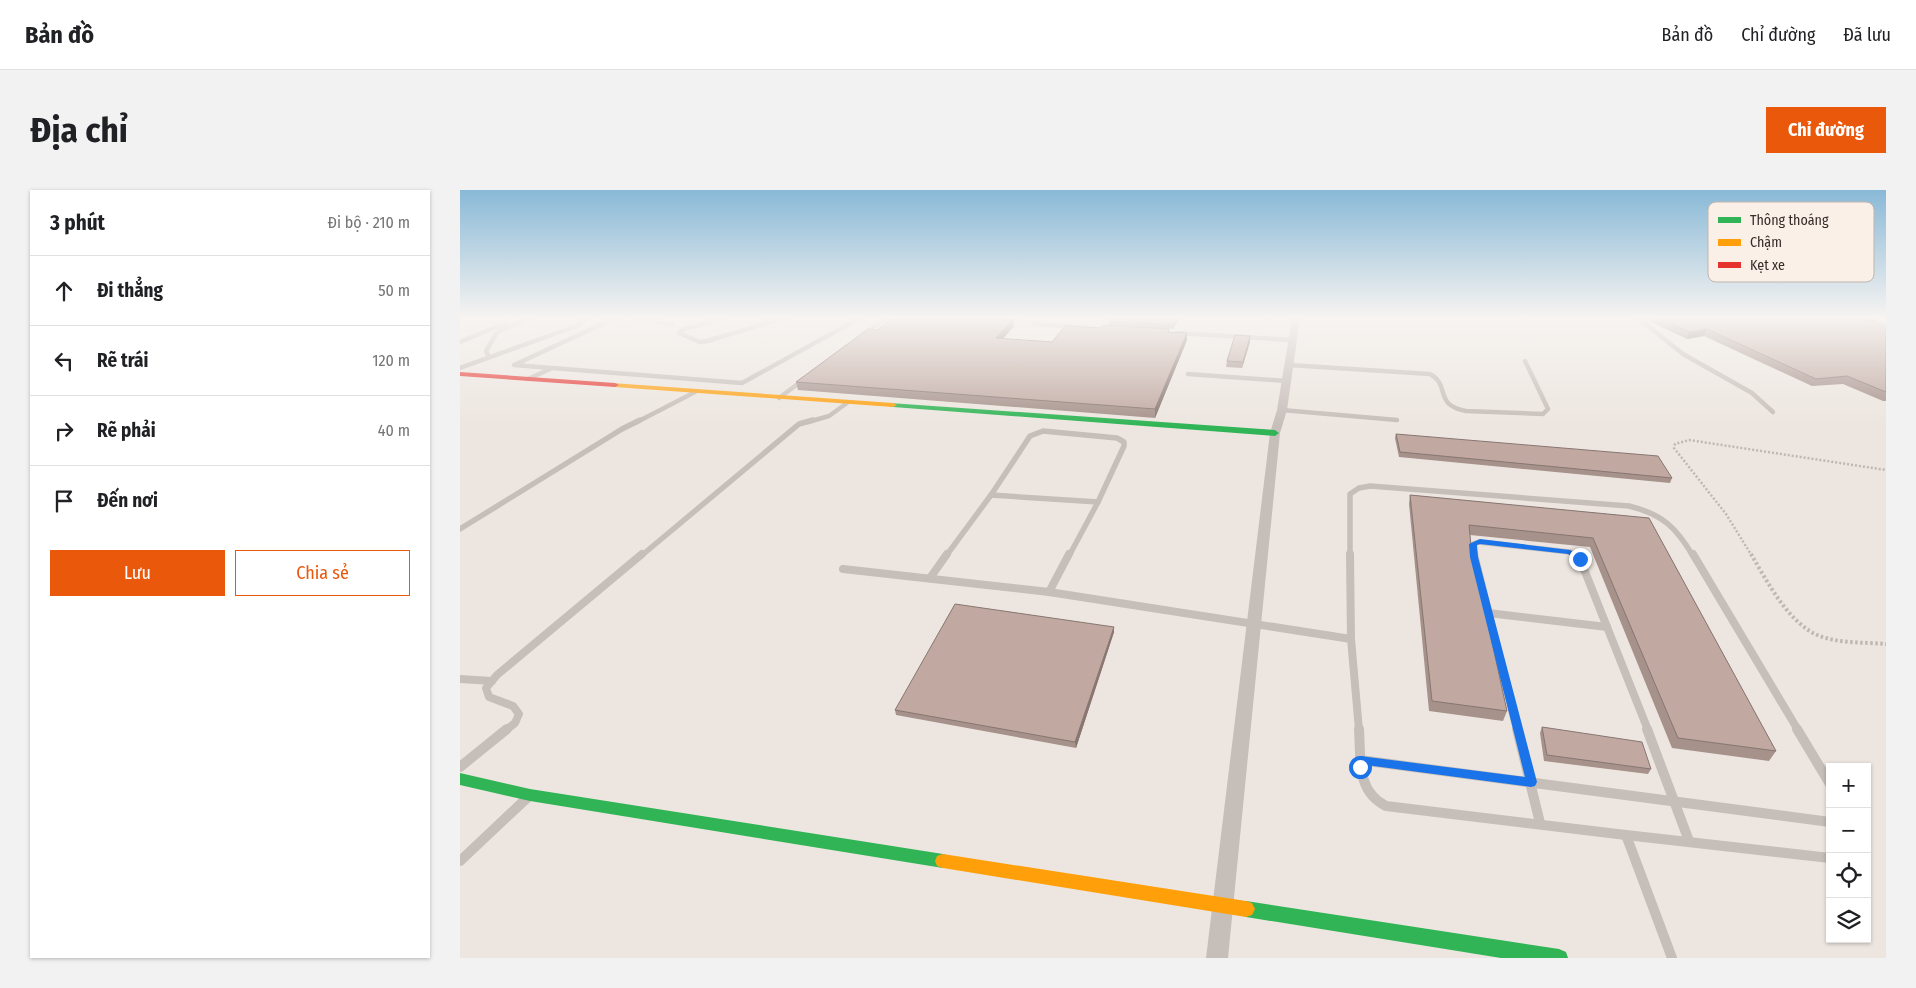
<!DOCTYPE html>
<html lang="vi">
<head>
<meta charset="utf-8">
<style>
	:root { --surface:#fff; --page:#f2f2f2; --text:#202124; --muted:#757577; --line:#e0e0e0; --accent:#ea580c }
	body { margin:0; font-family:"Fira Sans Condensed",sans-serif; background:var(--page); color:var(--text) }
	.controls { position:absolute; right:15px; bottom:15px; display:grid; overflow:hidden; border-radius:0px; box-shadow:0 1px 4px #0004 }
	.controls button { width:45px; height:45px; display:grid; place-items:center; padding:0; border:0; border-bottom:1px solid var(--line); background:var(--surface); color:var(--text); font:25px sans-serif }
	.stop { position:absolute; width:15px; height:15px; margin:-11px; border:4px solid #1a73e8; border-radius:50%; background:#fff }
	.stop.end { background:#1a73e8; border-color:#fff; box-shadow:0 1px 5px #0008 }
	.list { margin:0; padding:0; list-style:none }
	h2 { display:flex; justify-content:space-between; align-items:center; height:65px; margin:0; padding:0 20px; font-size:21px }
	h2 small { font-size:16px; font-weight:400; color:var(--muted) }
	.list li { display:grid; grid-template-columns:32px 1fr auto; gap:15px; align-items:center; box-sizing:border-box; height:70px; padding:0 20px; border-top:1px solid var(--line) }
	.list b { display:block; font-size:19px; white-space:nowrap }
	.list em { font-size:16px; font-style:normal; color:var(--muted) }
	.actions { display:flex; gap:10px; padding:15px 20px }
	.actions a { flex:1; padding:11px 0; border:1px solid var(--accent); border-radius:0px; text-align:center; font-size:18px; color:var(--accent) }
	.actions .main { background:var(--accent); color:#fff }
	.icon { flex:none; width:28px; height:28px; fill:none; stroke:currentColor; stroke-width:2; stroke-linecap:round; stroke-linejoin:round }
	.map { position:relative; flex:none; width:1426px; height:768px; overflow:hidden; border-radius:0px }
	header { display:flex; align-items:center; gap:30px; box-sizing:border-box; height:70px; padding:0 25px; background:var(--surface); border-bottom:1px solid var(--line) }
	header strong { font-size:24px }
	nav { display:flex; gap:28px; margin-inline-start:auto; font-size:18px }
	.intro { display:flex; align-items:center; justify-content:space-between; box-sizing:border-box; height:120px; padding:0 30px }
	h1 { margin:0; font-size:35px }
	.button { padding:12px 22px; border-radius:0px; background:var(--accent); color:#fff; font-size:18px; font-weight:700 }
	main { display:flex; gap:30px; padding:0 30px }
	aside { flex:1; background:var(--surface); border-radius:0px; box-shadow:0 1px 4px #0004 }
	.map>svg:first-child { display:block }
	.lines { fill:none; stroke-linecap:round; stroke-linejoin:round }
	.path-far1 { stroke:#beb7b2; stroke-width:2.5; stroke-dasharray:2 2; stroke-linecap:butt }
	.path { stroke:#beb7b2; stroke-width:4; stroke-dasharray:2.5 2.5; stroke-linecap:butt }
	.lane-far3 { stroke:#c6beb9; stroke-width:4.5 }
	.lane-far2 { stroke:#c6beb9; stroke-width:5.5 }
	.lane-far1 { stroke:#c6beb9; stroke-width:8 }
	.lane { stroke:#c6beb9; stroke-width:10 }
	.street { fill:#c6beb9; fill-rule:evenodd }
	.fast { fill:#30b455; fill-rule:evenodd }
	.slow { fill:#ff9f0a; fill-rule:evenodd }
	.jam { fill:#e5322d; fill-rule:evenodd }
	.wall { fill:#a6918b }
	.shaded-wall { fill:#877671 }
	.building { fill:#c1a9a2; stroke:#877671 }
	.route { fill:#1a73e8 }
	.key { fill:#faf0e8; stroke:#c0b5ae; stroke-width:1 }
	.key-label { font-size:14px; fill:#372b28 }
</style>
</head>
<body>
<header>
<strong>Bản đồ</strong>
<nav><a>Bản đồ</a><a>Chỉ đường</a><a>Đã lưu</a></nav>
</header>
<div class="intro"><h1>Địa chỉ</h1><a class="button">Chỉ đường</a></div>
<main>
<aside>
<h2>3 phút<small>Đi bộ · 210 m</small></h2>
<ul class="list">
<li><svg class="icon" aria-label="ahead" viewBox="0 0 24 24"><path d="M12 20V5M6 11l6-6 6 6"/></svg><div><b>Đi thẳng</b></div><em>50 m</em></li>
<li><svg class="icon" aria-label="left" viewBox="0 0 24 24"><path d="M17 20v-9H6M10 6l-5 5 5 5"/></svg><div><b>Rẽ trái</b></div><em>120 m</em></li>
<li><svg class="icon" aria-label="right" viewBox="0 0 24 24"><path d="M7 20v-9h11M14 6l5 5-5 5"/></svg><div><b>Rẽ phải</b></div><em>40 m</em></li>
<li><svg class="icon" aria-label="arrive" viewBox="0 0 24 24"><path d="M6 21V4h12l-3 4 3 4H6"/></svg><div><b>Đến nơi</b></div></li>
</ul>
<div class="actions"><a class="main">Lưu</a><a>Chia sẻ</a></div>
</aside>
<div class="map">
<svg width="1426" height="768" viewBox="0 0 1426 768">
	<rect width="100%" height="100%" fill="#ede6e0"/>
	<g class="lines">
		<polyline class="path-far1" points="1292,366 1266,324 1214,258 1215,254 1229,250 1426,280"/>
		<path class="path" d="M 1291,364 C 1307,391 1325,427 1353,443 C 1374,454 1403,452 1426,454"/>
		<g class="lane-far3">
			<polyline points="155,128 54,175 282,193 400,128"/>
			<polyline points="174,128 212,134"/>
			<polyline points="263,128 224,139 219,143 240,152 247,151 324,128"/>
			<polyline points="1178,128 1223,164 1292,203 1313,222"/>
			<polyline points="574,134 634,138"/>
			<polyline points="717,143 832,150"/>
			<polyline points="403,145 425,129"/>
			<polyline points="0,152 46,133"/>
			<polyline points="29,167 26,161 36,144 41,140 70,128"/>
			<path d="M 829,175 L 970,184 C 991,195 973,215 1006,221 L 1083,224 L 1088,219 L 1065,171"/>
			<polyline points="0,178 119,135 126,128"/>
			<polyline points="728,184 826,191"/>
			<polyline points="68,189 90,179"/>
			<polyline points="319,208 343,190"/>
			<polyline points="822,220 937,230"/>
			<polyline points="177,232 235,202"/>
			<polyline points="348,232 369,226 387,213"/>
		</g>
		<g class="lane-far2">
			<polyline points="531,305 638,312"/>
			<polyline points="0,339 162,239 180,230"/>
			<polyline points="181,366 339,234 353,230"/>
			<polyline points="486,366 531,305 570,246 583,241 657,248 664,252 664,256 638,312 609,366"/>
			<path d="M 890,366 L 890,304 L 899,298 L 910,296 L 1169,316 C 1202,324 1216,337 1233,366"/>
			<polyline points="1014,366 1013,354 1019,352 1110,362 1115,366"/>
		</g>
		<g class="lane-far1">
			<polyline points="890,364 891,449"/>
			<polyline points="1014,364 1057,540"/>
			<polyline points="1113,364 1120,369 1188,540"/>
			<polyline points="1233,364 1338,540"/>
			<polyline points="383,379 589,402 891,449 899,540"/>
			<polyline points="470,388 487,364"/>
			<polyline points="589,402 609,364"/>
			<polyline points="1028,423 1147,437"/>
			<polyline points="0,489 32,491"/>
			<polyline points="46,540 55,533 59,524 53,516 29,507 26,498 37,485 182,364"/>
		</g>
		<g class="lane">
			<path d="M 899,539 C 901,569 896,601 926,616 L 1166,645 L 1212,768"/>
			<polyline points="1057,539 1080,633"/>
			<polyline points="1187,539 1229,651"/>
			<polyline points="1337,539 1370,594"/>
			<polyline points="900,570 1370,632"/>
			<polyline points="0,577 47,539"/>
			<polyline points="1166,645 1370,668"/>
			<polyline points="0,671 67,608"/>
		</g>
		<g class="street">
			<polygon points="832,128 840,128 827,220 820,243 768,768 746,768 810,243 817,220"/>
			<polygon points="1400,128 1412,128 1426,133 1426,138"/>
		</g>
		<g class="fast">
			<polygon points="430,213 815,240 819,243 815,246 433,217 430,217"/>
			<polygon points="0,583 70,599 483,664 489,666 491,671 489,676 483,678 70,611 0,595"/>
			<polygon points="786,711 1099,759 1106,762 1108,768 1041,768 786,727 780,725 777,719 780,713"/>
		</g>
		<g class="slow">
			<polygon points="152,193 433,213 437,215 433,217 155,197 152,197"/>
			<polygon points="483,664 786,711 792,713 795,719 792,725 786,727 483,678 477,676 475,671 477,666"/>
		</g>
		<polygon class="jam" points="0,182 155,193 159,195 155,197 0,186"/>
	</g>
	<g class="wall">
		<polygon points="719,128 713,139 649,135 649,131"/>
		<polygon points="1193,128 1411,128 1415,130 1413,133 1426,137 1426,211 1423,211 1383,194 1352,196 1244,146 1227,149 1191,132"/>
		<polygon points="553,129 554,136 543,149 592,152 641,138 709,139 709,142 727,143 727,150 695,228 338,200 336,192 417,140"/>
		<polygon points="790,152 782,178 766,177 767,171"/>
		<polygon points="936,244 1212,288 1210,293 939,267 935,248"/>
		<polygon points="950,305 1189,328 1316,561 1309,571 1212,558 1130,357 1010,345 1011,356 1047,521 1043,531 969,521 949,314"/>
		<polygon points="654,437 654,442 616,558 436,525 435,520"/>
		<polygon points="1082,537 1191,579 1188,584 1084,571 1080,543"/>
	</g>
	<g class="shaded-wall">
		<polygon points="717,128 719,128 713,139 713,135"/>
		<polygon points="553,129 554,136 537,155 536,148"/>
		<polygon points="1406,130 1415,130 1412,137"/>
		<polygon points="1247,139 1244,146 1227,149 1229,142"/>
		<polygon points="727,143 727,150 695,228 695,219"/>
		<polygon points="790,146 790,152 782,178 783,172"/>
		<polygon points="654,437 654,442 616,558 615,552"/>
	</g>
	<g class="building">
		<polygon points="433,128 553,129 536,148 592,152 605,136 641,138 643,135 709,139 708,142 727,143 695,219 336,192 408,139 417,140"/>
		<polygon points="651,128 717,128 713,135 649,131"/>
		<polygon points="1200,128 1411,128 1415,130 1406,130 1426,137 1426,202 1387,186 1356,189 1247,139 1229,142"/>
		<polygon points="775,145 790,146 783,172 767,171"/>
		<polygon points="936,244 1198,266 1212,288 940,262"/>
		<polygon points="950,305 1189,328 1316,561 1218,548 1133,348 1009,335 1011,356 1047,521 972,511"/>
		<polygon points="495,414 654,437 615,552 435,520"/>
		<polygon points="1082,537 1182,552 1191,579 1087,565"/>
	</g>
	<linearGradient id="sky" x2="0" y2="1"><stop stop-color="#89b9d7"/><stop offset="0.54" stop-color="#f7f4f1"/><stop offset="1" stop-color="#f7f4f1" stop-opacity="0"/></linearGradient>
	<rect width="1426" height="236" fill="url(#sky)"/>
	<polygon class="route" points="1020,349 1110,360 1124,369 1120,371 1108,364 1020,354 1017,355 1018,367 1077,592 1075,596 1071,597 906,575 904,580 897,580 895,570 900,566 1065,587 1010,367 1009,354"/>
	<rect x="1248" y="12" width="166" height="80" rx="8" class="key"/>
	<rect x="1258" y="27" width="23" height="6" fill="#30b455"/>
	<rect x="1258" y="49" width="23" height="7" fill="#ff9f0a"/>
	<rect x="1258" y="72" width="23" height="6" fill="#e5322d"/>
	<g class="key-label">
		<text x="1290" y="35">Thông thoáng</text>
		<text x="1290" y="57">Chậm</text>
		<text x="1290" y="80">Kẹt xe</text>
	</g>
</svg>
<div class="controls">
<button>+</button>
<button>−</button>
<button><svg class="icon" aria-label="locate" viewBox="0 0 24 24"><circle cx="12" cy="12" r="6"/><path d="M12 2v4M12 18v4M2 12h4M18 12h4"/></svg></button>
<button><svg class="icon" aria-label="layers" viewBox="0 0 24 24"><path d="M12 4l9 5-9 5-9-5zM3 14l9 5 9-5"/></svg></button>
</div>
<div class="stop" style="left:900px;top:577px"></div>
<div class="stop end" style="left:1120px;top:369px"></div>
</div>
</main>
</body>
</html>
